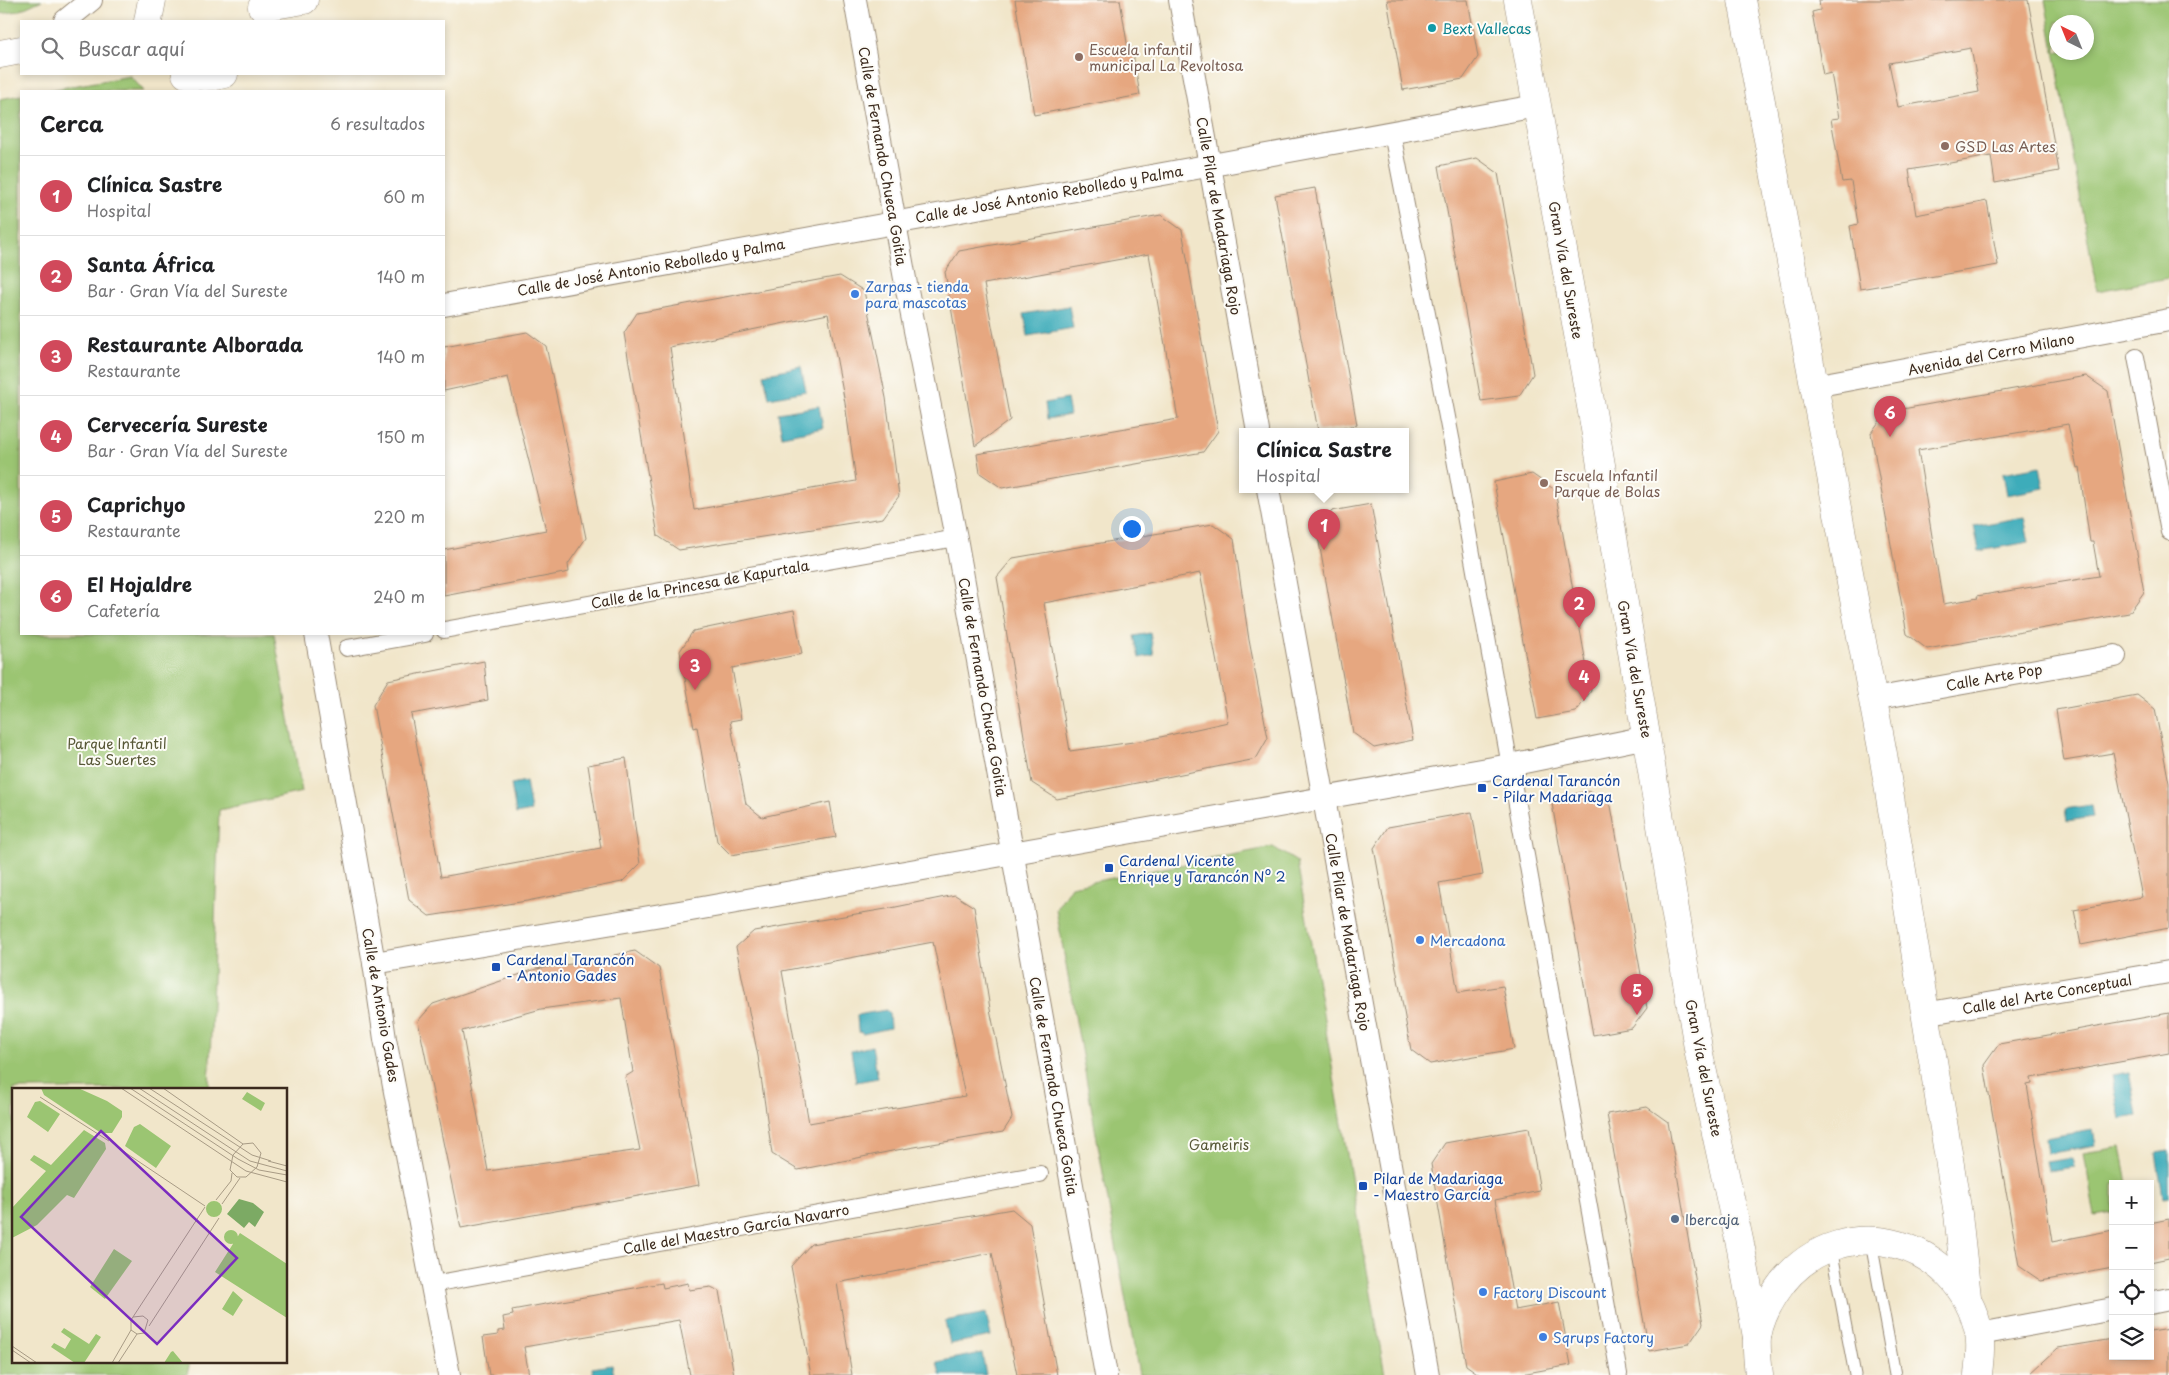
<!DOCTYPE html>
<html lang="es">
<head>
<meta charset="utf-8">
<style>
	:root { --surface:#fff; --page:#f2f2f2; --text:#202124; --muted:#757577; --line:#e0e0e0; --accent:#d1495b }
	body { margin:0; font-family:"Playpen Sans",sans-serif; background:var(--page); color:var(--text) }
	.controls { position:absolute; right:15px; bottom:15px; display:grid; overflow:hidden; border-radius:0px; box-shadow:0 2px 8px #0003 }
	.controls button { width:45px; height:45px; display:grid; place-items:center; padding:0; border:0; border-bottom:1px solid var(--line); background:var(--surface); color:var(--text); font:25px sans-serif }
	.compass { position:absolute; left:2049px; top:15px; width:45px; height:45px; border-radius:50%; background:var(--surface); box-shadow:0 2px 8px #0003; rotate:317deg }
	.you { position:absolute; left:1131px; top:528px; width:18px; height:18px; margin:-12px; border:4px solid #fff; border-radius:50%; background:#1a73e8; box-shadow:0 0 0 8px #1a73e833 }
	.badge { display:grid; place-items:center; width:32px; height:32px; border-radius:50%; background:var(--accent); color:#fff; font-size:16px; font-weight:700 }
	.pin { position:absolute; translate:-50% -41px; filter:drop-shadow(0 1px 2px #0008) }
	.pin::after { content:''; position:absolute; top:26px; width:18px; height:15px; background:inherit; clip-path:polygon(0 0,100% 0,50% 100%) }
	.popup { position:absolute; left:1239px; top:428px; width:170px; height:65px; box-sizing:border-box; display:grid; place-content:center; border-radius:0px; background:var(--surface); filter:drop-shadow(0 1px 4px #0005); font-size:16px; white-space:nowrap; color:var(--muted) }
	.popup b { font-size:19px; color:var(--text) }
	.popup::after { content:''; position:absolute; left:50%; top:100%; margin-left:-10px; border:10px solid transparent; border-top-color:var(--surface) }
	.list { margin:0; padding:0; list-style:none }
	h2 { display:flex; justify-content:space-between; align-items:center; height:65px; margin:0; padding:0 20px; font-size:21px }
	h2 small { font-size:16px; font-weight:400; color:var(--muted) }
	.list li { display:grid; grid-template-columns:32px 1fr auto; gap:15px; align-items:center; box-sizing:border-box; height:80px; padding:0 20px; border-top:1px solid var(--line) }
	.list b { display:block; font-size:19px; white-space:nowrap }
	.list p { margin:0; font-size:16px; white-space:nowrap; color:var(--muted) }
	.list em { font-size:16px; font-style:normal; color:var(--muted) }
	.icon { flex:none; width:28px; height:28px; fill:none; stroke:currentColor; stroke-width:2; stroke-linecap:round; stroke-linejoin:round }
	.map { position:relative; flex:none; width:2169px; height:1375px; overflow:hidden }
	.search { position:absolute; background:var(--surface); box-shadow:0 2px 8px #0003; left:20px; top:20px; width:425px; height:55px; display:flex; align-items:center; gap:12px; box-sizing:border-box; padding:0 18px; border-radius:0px; color:var(--muted); font-size:19px }
	.panel { position:absolute; background:var(--surface); box-shadow:0 2px 8px #0003; left:20px; top:90px; width:425px; height:545px; border-radius:0px }
	.map>svg:first-child { display:block }
	.green { fill:#9bc572; stroke:#6b7848; fill-rule:evenodd }
	.water { fill:#3dacba; stroke:#3c6b6c }
	.building { fill:#e6a780; fill-rule:evenodd }
	.lines { fill:none; stroke-linecap:round; stroke-linejoin:round }
	.service-casing { stroke:#968874; stroke-width:13 }
	.pedestrian-casing { stroke:#968874; stroke-width:18 }
	.minor-casing { stroke:#968874; stroke-width:24 }
	.secondary-casing { stroke:#968874; stroke-width:29 }
	.primary-casing { stroke:#968874; stroke-width:29 }
	.service { stroke:#fff; stroke-width:11 }
	.pedestrian { stroke:#fff; stroke-width:16 }
	.minor { stroke:#fff; stroke-width:22 }
	.secondary { stroke:#fff; stroke-width:28 }
	.primary { stroke:#fff; stroke-width:28 }
	.culture-dot { fill:#0f9aa8; stroke:#fdfcf7; stroke-width:2 }
	.education-dot { fill:#8d6e63; stroke:#fdfcf7; stroke-width:2 }
	.shop-dot { fill:#3f7fe0; stroke:#fdfcf7; stroke-width:2 }
	.transit-dot { fill:#1a4fb4; stroke:#fdfcf7; stroke-width:2 }
	.service-dot { fill:#5c6f8a; stroke:#fdfcf7; stroke-width:2 }
	.labels { text-anchor:middle; dominant-baseline:central; stroke-width:4; stroke-linejoin:round; paint-order:stroke }
	.culture-label { font-size:14px; fill:#0d838f; stroke:#fdfcf7; text-anchor:start }
	.education-label { font-size:14px; fill:#785e54; stroke:#fdfcf7; text-anchor:start }
	.street-label { font-size:14px; fill:#3b2a1e; stroke:#fdfcf7 }
	.shop-label { font-size:14px; fill:#366cbe; stroke:#fdfcf7; text-anchor:start }
	.park-label { font-size:14px; fill:#585837; stroke:#fdfcf7 }
	.transit-label { font-size:14px; fill:#164399; stroke:#fdfcf7; text-anchor:start }
	.service-label { font-size:14px; fill:#4e5e75; stroke:#fdfcf7; text-anchor:start }
	.inset-road { fill:none; stroke:#a89b85; stroke-width:1 }
	.view { fill:#7b2cbf; fill-opacity:0.15; stroke:#7b2cbf; stroke-width:2.5 }
	.inset-edge { fill:none; stroke:#3b2a1e; stroke-width:2.5 }
</style>
</head>
<body>
<div class="map">
<svg width="2169" height="1375" viewBox="0 0 2169 1375">
	<rect width="100%" height="100%" fill="#fdfcf7"/>
	<filter id="ink" filterUnits="userSpaceOnUse"><feTurbulence type="fractalNoise" baseFrequency=".02" numOctaves="2"/><feDisplacementMap in="SourceGraphic" scale="10" xChannelSelector="R" yChannelSelector="G"/><feConvolveMatrix kernelMatrix="1 2 1 2 8 2 1 2 1" color-interpolation-filters="sRGB"/></filter>
	<filter id="wash" filterUnits="userSpaceOnUse"><feTurbulence type="fractalNoise" baseFrequency=".0096" numOctaves="4" result="noise"/><feDisplacementMap in="SourceGraphic" scale="20" xChannelSelector="R" yChannelSelector="G"/><feGaussianBlur stdDeviation="1.12" result="paint"/><feColorMatrix in="noise" values="0 0 0 0 0 0 0 0 0 0 0 0 0 0 0 0 0 1.4 0 .05"/><feComposite in="paint" operator="in"/></filter>
	<g filter="url(#wash)">
		<rect width="100%" height="100%" fill="#f1e6ca"/>
		<g class="green">
			<polygon points="0,0 42,0 18,11 0,14"/>
			<path d="M 2045,0 L 2169,0 L 2169,278 L 2097,291 ZM 2086,22 L 2086,52 L 2056,52 L 2056,22 Z"/>
			<polygon points="130,76 144,91 44,91"/>
			<polygon points="21,95 21,634 274,634 302,792 219,810 209,1089 14,1089 14,1361 190,1361 187,1375 0,1375 0,99"/>
			<polygon points="1273,847 1297,862 1385,1375 1139,1375 1056,909 1071,886"/>
			<polygon points="2121,1147 2128,1184 2113,1184 2113,1213 2095,1216 2084,1153"/>
		</g>
		<g class="water">
			<polygon points="1069,306 1073,328 1028,336 1024,314"/>
			<polygon points="801,366 806,391 769,398 764,374"/>
			<polygon points="1067,399 1070,415 1047,419 1045,403"/>
			<polygon points="819,406 823,428 782,436 778,413"/>
			<polygon points="2040,466 2044,488 2007,495 2003,473"/>
			<polygon points="2024,517 2029,542 1979,551 1974,526"/>
			<polygon points="1150,633 1154,655 1139,658 1134,636"/>
			<polygon points="526,781 531,811 516,814 511,784"/>
			<polygon points="2091,805 2093,817 2067,821 2065,809"/>
			<polygon points="886,1010 889,1013 890,1028 863,1034 858,1031 857,1015"/>
			<polygon points="872,1046 878,1078 856,1082 851,1051"/>
			<polygon points="2129,1072 2137,1116 2121,1119 2112,1075"/>
			<polygon points="2093,1130 2096,1145 2047,1154 2045,1138"/>
			<polygon points="2169,1151 2169,1197 2163,1198 2156,1153"/>
			<polygon points="2073,1158 2075,1167 2048,1171 2046,1162"/>
			<polygon points="986,1313 991,1336 950,1344 945,1321"/>
			<polygon points="982,1353 986,1375 940,1375 937,1362"/>
			<polygon points="612,1365 614,1375 593,1375 592,1368"/>
		</g>
		<g id="blocks">
			<g class="building">
				<polygon points="1015,0 1120,0 1128,49 1132,48 1140,95 1034,115"/>
				<polygon points="1387,0 1468,0 1478,57 1463,79 1403,90"/>
				<path d="M 1819,0 L 2028,0 L 2059,171 L 1995,183 L 1991,156 L 1909,170 L 1916,215 L 1987,201 L 1998,265 L 1860,289 L 1850,226 L 1858,224 L 1851,181 L 1842,182 L 1831,119 L 1839,118 L 1831,73 L 1823,75 L 1812,12 L 1820,10 ZM 1971,48 L 1979,92 L 1898,107 L 1889,63 Z"/>
				<polygon points="1477,158 1498,173 1533,374 1519,396 1481,401 1439,166"/>
				<polygon points="1315,188 1357,425 1321,431 1318,431 1275,195"/>
				<polygon points="1161,215 1182,230 1218,431 1203,452 1002,488 980,473 977,454 1178,419 1149,254 984,284 1010,420 975,446 945,272 959,251"/>
				<path d="M 840,276 L 864,291 L 886,398 L 899,496 L 883,518 L 679,550 L 658,536 L 624,333 L 637,313 ZM 828,314 L 845,403 L 856,481 L 694,510 L 670,347 Z"/>
				<polygon points="527,332 546,346 586,538 568,564 569,572 444,596 444,550 546,530 508,377 444,391 444,347"/>
				<path d="M 2086,376 L 2108,391 L 2144,592 L 2129,613 L 1927,649 L 1907,634 L 1871,433 L 1886,412 ZM 2068,424 L 2077,468 L 2079,467 L 2090,542 L 2093,542 L 2099,576 L 1977,596 L 1978,598 L 1943,604 L 1918,450 Z"/>
				<polygon points="1532,474 1555,490 1591,691 1576,712 1537,719 1494,482"/>
				<polygon points="1371,504 1413,740 1374,748 1353,733 1317,531 1332,511"/>
				<path d="M 1213,524 L 1234,539 L 1249,640 L 1268,738 L 1256,759 L 1057,799 L 1032,783 L 997,577 L 1013,558 ZM 1200,573 L 1228,722 L 1147,740 L 1070,751 L 1044,603 Z"/>
				<polygon points="794,610 802,654 732,668 741,719 730,721 746,804 762,817 830,802 836,837 731,855 717,841 697,727 694,728 680,651 693,631"/>
				<polygon points="484,661 488,700 411,714 441,877 601,848 588,765 626,758 640,864 622,882 527,901 429,916 409,900 373,705 388,680"/>
				<polygon points="2137,695 2155,709 2169,783 2169,928 2081,945 2074,910 2142,897 2113,753 2064,761 2056,710"/>
				<polygon points="1591,791 1611,806 1647,1008 1632,1028 1593,1035 1551,798"/>
				<polygon points="1472,812 1483,875 1439,883 1458,993 1503,986 1514,1049 1430,1064 1411,1050 1374,848 1388,827"/>
				<path d="M 955,895 L 974,907 L 990,1009 L 1012,1118 L 1003,1132 L 897,1150 L 798,1170 L 772,1154 L 758,1056 L 736,947 L 754,931 L 886,909 ZM 933,942 L 965,1096 L 809,1123 L 782,971 Z"/>
				<path d="M 635,951 L 659,968 L 699,1185 L 461,1228 L 418,1021 L 433,1004 L 536,969 L 614,958 L 614,955 ZM 621,998 L 633,1072 L 625,1077 L 640,1150 L 488,1171 L 462,1031 L 541,1009 Z"/>
				<polygon points="2169,1013 2169,1053 2031,1078 2032,1084 2027,1085 2052,1242 2113,1230 2113,1268 2041,1281 2019,1266 1984,1065 1999,1044"/>
				<polygon points="1647,1107 1668,1122 1703,1324 1689,1344 1649,1351 1607,1114"/>
				<polygon points="1529,1128 1540,1191 1495,1200 1515,1310 1559,1302 1571,1365 1516,1375 1480,1375 1466,1365 1431,1164 1445,1143"/>
				<polygon points="1012,1209 1030,1224 1057,1375 1017,1375 992,1253 837,1283 852,1375 811,1375 791,1266 811,1244"/>
				<polygon points="2169,1219 2169,1258 2150,1262 2150,1223"/>
				<polygon points="662,1283 663,1288 688,1283 689,1290 711,1287 719,1291 734,1375 690,1375 679,1320 524,1347 529,1375 489,1375 483,1337 498,1335 498,1331 505,1330 503,1317 513,1315 512,1310"/>
				<polygon points="2169,1329 2169,1375 2029,1375 2058,1348 2113,1339 2113,1356 2150,1356 2150,1332"/>
			</g>
		</g>
	</g>
	<g filter="url(#ink)">
		<use href="#blocks" fill-opacity="0" stroke="#968874" stroke-width="1"/>
		<g class="lines">
			<defs>
				<g id="service">
					<polyline points="1871,1242 1895,1375"/>
					<polyline points="1831,1248 1855,1375"/>
				</g>
				<g id="pedestrian">
					<polyline points="1392,133 1453,448 1619,1374"/>
					<polyline points="2136,357 2169,532"/>
					<polyline points="444,630 956,538"/>
					<polyline points="347,648 425,634"/>
					<polyline points="433,1284 1040,1174"/>
				</g>
				<g id="minor">
					<polyline points="855,0 907,290 956,538 1106,1375"/>
					<polyline points="1180,0 1258,431"/>
					<polyline points="65,21 91,0"/>
					<polyline points="444,305 1536,106"/>
					<polyline points="1814,386 2169,320"/>
					<polyline points="1268,489 1428,1375"/>
					<polyline points="316,634 374,963 385,1039 449,1375"/>
					<polyline points="1873,699 2115,656"/>
					<polyline points="374,963 691,910 1510,765 1647,737"/>
					<polyline points="1924,1014 2169,972"/>
					<polyline points="2150,1303 2169,1299"/>
					<polyline points="1980,1334 2113,1309"/>
				</g>
				<g id="secondary">
					<polyline points="262,7 304,0"/>
					<polyline points="148,21 152,0"/>
					<polyline points="0,54 21,50"/>
					<path d="M 186,74 C 199,78 211,78 224,74"/>
				</g>
				<g id="primary">
					<polyline points="1518,0 1594,423 1699,1054 1741,1249 1757,1337"/>
					<polyline points="1742,0 1883,754 1958,1214 1967,1297"/>
					<path d="M 1759,1375 C 1758,1363 1756,1349 1757,1337 C 1760,1317 1771,1298 1783,1282 C 1844,1207 1960,1240 1979,1333 C 1982,1346 1979,1362 1978,1375"/>
				</g>
			</defs>
			<use href="#service" class="service-casing"/>
			<use href="#pedestrian" class="pedestrian-casing"/>
			<use href="#minor" class="minor-casing"/>
			<use href="#secondary" class="secondary-casing"/>
			<use href="#primary" class="primary-casing"/>
			<use href="#service" class="service"/>
			<use href="#pedestrian" class="pedestrian"/>
			<use href="#minor" class="minor"/>
			<use href="#secondary" class="secondary"/>
			<use href="#primary" class="primary"/>
		</g>
	</g>
	<circle class="culture-dot" cx="1432" cy="28" r="5"/>
	<g class="education-dot">
		<circle cx="1079" cy="57" r="5"/>
		<circle cx="1945" cy="146" r="5"/>
		<circle cx="1544" cy="483" r="5"/>
	</g>
	<g class="shop-dot">
		<circle cx="855" cy="294" r="5"/>
		<circle cx="1420" cy="940" r="5"/>
		<circle cx="1483" cy="1292" r="5"/>
		<circle cx="1543" cy="1337" r="5"/>
	</g>
	<g class="transit-dot">
		<rect x="1477" y="783" width="10" height="10" rx="2.5"/>
		<rect x="1104" y="863" width="10" height="10" rx="2.5"/>
		<rect x="491" y="962" width="10" height="10" rx="2.5"/>
		<rect x="1358" y="1181" width="10" height="10" rx="2.5"/>
	</g>
	<circle class="service-dot" cx="1675" cy="1219" r="5"/>
	<g class="labels">
		<g class="culture-label">
			<text x="1442" y="28">Bext Vallecas</text>
		</g>
		<g class="education-label">
			<text x="1089" y="49">Escuela infantil<tspan x="1089" dy="16">municipal La Revoltosa</tspan></text>
			<text x="1955" y="146">GSD Las Artes</text>
			<text x="1554" y="475">Escuela Infantil<tspan x="1554" dy="16">Parque de Bolas</tspan></text>
		</g>
		<g class="street-label">
			<text transform="translate(883 156) rotate(80)">Calle de Fernando Chueca Goitia</text>
			<text transform="translate(1049 194) rotate(-10)">Calle de José Antonio Rebolledo y Palma</text>
			<text transform="translate(1219 216) rotate(80)">Calle Pilar de Madariaga Rojo</text>
			<text transform="translate(651 267) rotate(-10)">Calle de José Antonio Rebolledo y Palma</text>
			<text transform="translate(1566 270) rotate(80)">Gran Vía del Sureste</text>
			<text transform="translate(1991 354) rotate(-11)">Avenida del Cerro Milano</text>
			<text transform="translate(700 584) rotate(-10)">Calle de la Princesa de Kapurtala</text>
			<text transform="translate(1635 669) rotate(80)">Gran Vía del Sureste</text>
			<text transform="translate(1994 677) rotate(-10)">Calle Arte Pop</text>
			<text transform="translate(983 687) rotate(80)">Calle de Fernando Chueca Goitia</text>
			<text transform="translate(1348 932) rotate(80)">Calle Pilar de Madariaga Rojo</text>
			<text transform="translate(2047 994) rotate(-10)">Calle del Arte Conceptual</text>
			<text transform="translate(381 1005) rotate(80)">Calle de Antonio Gades</text>
			<text transform="translate(1704 1068) rotate(79)">Gran Vía del Sureste</text>
			<text transform="translate(1054 1086) rotate(80)">Calle de Fernando Chueca Goitia</text>
			<text transform="translate(736 1229) rotate(-10)">Calle del Maestro García Navarro</text>
		</g>
		<g class="shop-label">
			<text x="865" y="286">Zarpas - tienda<tspan x="865" dy="16">para mascotas</tspan></text>
			<text x="1430" y="940">Mercadona</text>
			<text x="1493" y="1292">Factory Discount</text>
			<text x="1553" y="1337">Sqrups Factory</text>
		</g>
		<g class="park-label">
			<text x="117" y="743">Parque Infantil<tspan x="117" dy="16">Las Suertes</tspan></text>
			<text x="1219" y="1144">Gameiris</text>
		</g>
		<g class="transit-label">
			<text x="1492" y="780">Cardenal Tarancón<tspan x="1492" dy="16">- Pilar Madariaga</tspan></text>
			<text x="1119" y="860">Cardenal Vicente<tspan x="1119" dy="16">Enrique y Tarancón Nº 2</tspan></text>
			<text x="506" y="959">Cardenal Tarancón<tspan x="506" dy="16">- Antonio Gades</tspan></text>
			<text x="1373" y="1178">Pilar de Madariaga<tspan x="1373" dy="16">- Maestro García</tspan></text>
		</g>
		<g class="service-label">
			<text x="1685" y="1219">Ibercaja</text>
		</g>
	</g>
	<g transform="translate(12 1088)">
		<rect width="275" height="275" fill="#f1e6ca"/>
		<path d="M 29,0 L 66,0 L 95,13 L 110,23 L 110,29 L 100,45 L 89,45 L 32,7 ZM 235,4 L 253,15 L 249,23 L 230,11 ZM 28,13 L 48,26 L 36,44 L 15,29 L 23,14 ZM 128,36 L 159,58 L 144,80 L 113,58 L 122,39 ZM 72,42 L 93,55 L 94,61 L 62,110 L 55,107 L 25,137 L 0,150 L 0,120 L 34,83 L 18,72 L 22,67 L 39,77 ZM194 121a8 8 0 1 1 16 0a8 8 0 1 1-16 0ZM212 149a7 7 0 1 1 14 0a7 7 0 1 1-14 0ZM 228,145 L 275,176 L 275,230 L 203,184 ZM 102,161 L 120,173 L 93,211 L 78,199 ZM 221,203 L 231,212 L 221,228 L 210,221 ZM 52,240 L 77,256 L 84,246 L 89,249 L 72,275 L 63,275 L 39,259 L 42,255 L 53,261 L 59,251 L 49,244 ZM 161,263 L 171,275 L 152,275 L 159,264 Z" fill="#9bc572"/>
		<path d="M 227,111 L 241,115 L 252,124 L 243,139 L 237,134 L 232,140 L 215,126 Z" fill="#7caa64"/>
		<path class="inset-road" d="M 109,0 L 234,83 L 275,94M 118,0 L 226,71 L 247,82 L 275,87M 127,0 L 238,73 L 275,83M 137,0 L 240,67 L 259,73M 151,0 L 231,56M 28,9 L 97,53M 241,55 L 249,65 L 245,79 L 234,89 L 225,89 L 218,82 L 221,67 L 231,56 ZM 105,59 L 193,118M 256,73 L 275,78M 204,112 L 219,93 L 220,85M 210,116 L 228,90M 121,229 L 131,228 L 136,232 L 132,245 L 125,246 L 119,242 L 119,232 L 193,119M 137,238 L 207,130M 0,258 L 25,275M 0,262 L 19,275M 100,275 L 119,242M 106,275 L 125,246"/>
		<path class="view" d="M 89,43 L 225,170 L 145,256 L 9,129 Z"/>
		<rect width="275" height="275" class="inset-edge"/>
	</g>
</svg>
<div class="controls">
<button>+</button>
<button>−</button>
<button><svg class="icon" aria-label="locate" viewBox="0 0 24 24"><circle cx="12" cy="12" r="6"/><path d="M12 2v4M12 18v4M2 12h4M18 12h4"/></svg></button>
<button><svg class="icon" aria-label="layers" viewBox="0 0 24 24"><path d="M12 4l9 5-9 5-9-5zM3 14l9 5 9-5"/></svg></button>
</div>
<svg class="compass" viewBox="-18 -18 36 36"><path d="M0-13l5 13h-10z" fill="#e53935"/><path d="M0 13l5-13h-10z" fill="#757577"/></svg>
<div class="you"></div>
<div class="pin badge" style="left:1324px;top:550px">1</div>
<div class="popup"><b>Clínica Sastre</b>Hospital</div>
<div class="pin badge" style="left:1579px;top:628px">2</div>
<div class="pin badge" style="left:695px;top:690px">3</div>
<div class="pin badge" style="left:1584px;top:701px">4</div>
<div class="pin badge" style="left:1637px;top:1015px">5</div>
<div class="pin badge" style="left:1890px;top:437px">6</div>
<div class="search"><svg class="icon" aria-label="search" viewBox="0 0 24 24"><circle cx="10" cy="10" r="6"/><path d="M15 15l6 6"/></svg>Buscar aquí</div>
<section class="panel">
<h2>Cerca<small>6 resultados</small></h2>
<ul class="list">
<li><span class="badge">1</span><div><b>Clínica Sastre</b><p>Hospital</p></div><em>60 m</em></li>
<li><span class="badge">2</span><div><b>Santa África</b><p>Bar · Gran Vía del Sureste</p></div><em>140 m</em></li>
<li><span class="badge">3</span><div><b>Restaurante Alborada</b><p>Restaurante</p></div><em>140 m</em></li>
<li><span class="badge">4</span><div><b>Cervecería Sureste</b><p>Bar · Gran Vía del Sureste</p></div><em>150 m</em></li>
<li><span class="badge">5</span><div><b>Caprichyo</b><p>Restaurante</p></div><em>220 m</em></li>
<li><span class="badge">6</span><div><b>El Hojaldre</b><p>Cafetería</p></div><em>240 m</em></li>
</ul>
</section>
</div>
</body>
</html>
